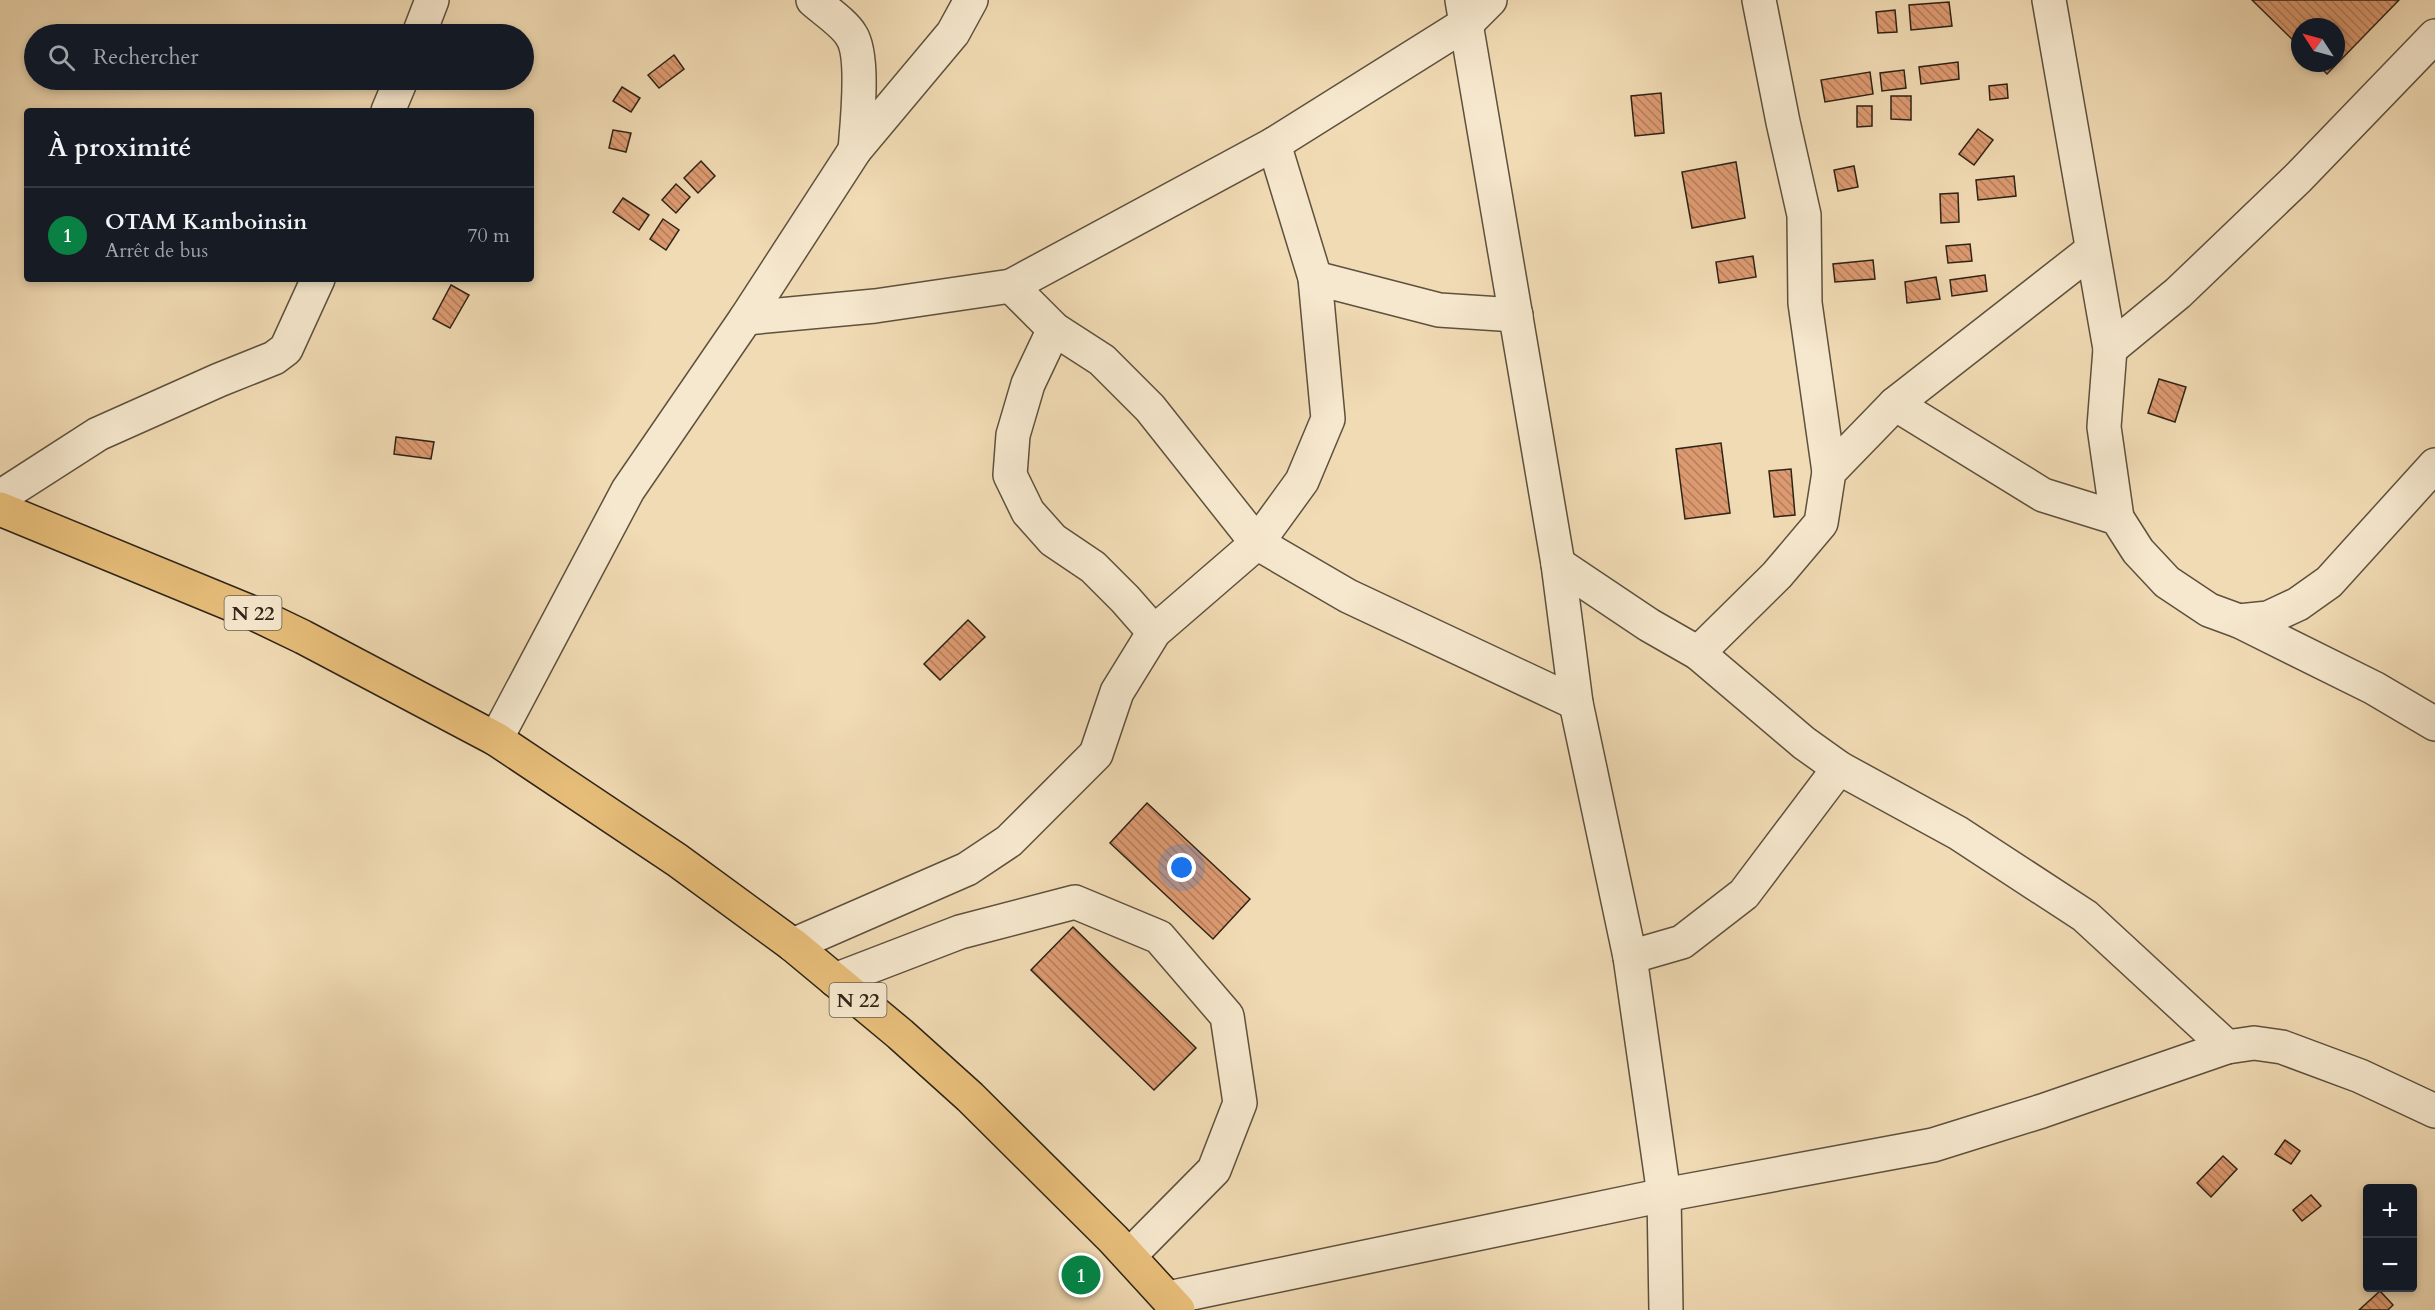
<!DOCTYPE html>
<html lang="fr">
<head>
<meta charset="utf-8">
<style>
	:root { --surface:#171b24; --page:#242831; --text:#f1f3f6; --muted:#9ea1a6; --line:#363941; --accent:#0b8043 }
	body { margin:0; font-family:Cardo,serif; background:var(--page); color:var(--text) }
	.controls { position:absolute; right:18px; bottom:18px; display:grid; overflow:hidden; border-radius:6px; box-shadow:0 3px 9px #0003 }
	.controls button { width:54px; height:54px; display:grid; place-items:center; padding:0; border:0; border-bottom:2px solid var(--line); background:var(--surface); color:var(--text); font:30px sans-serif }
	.compass { position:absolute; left:2291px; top:18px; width:54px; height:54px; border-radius:50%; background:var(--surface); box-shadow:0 3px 9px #0003; rotate:306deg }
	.you { position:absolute; left:1182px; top:868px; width:21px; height:21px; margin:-15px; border:4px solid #fff; border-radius:50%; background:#1a73e8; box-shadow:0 0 0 9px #1a73e833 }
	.badge { display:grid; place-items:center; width:39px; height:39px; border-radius:50%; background:var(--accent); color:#fff; font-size:20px; font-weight:700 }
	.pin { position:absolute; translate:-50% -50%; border:3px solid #fff; box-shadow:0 2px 6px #0006 }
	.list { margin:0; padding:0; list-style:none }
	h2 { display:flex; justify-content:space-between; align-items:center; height:78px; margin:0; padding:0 24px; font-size:26px }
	h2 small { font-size:20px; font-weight:400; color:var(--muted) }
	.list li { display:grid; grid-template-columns:39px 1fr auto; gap:18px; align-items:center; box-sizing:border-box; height:96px; padding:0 24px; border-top:2px solid var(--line) }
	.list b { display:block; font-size:22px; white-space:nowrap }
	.list p { margin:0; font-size:20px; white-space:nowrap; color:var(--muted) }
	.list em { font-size:20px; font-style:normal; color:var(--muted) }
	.icon { flex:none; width:33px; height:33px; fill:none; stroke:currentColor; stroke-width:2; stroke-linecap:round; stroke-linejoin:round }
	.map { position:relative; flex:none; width:2435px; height:1310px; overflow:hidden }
	.search { position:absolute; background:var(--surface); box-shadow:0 3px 9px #0003; left:24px; top:24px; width:510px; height:66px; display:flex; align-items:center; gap:15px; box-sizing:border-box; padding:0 21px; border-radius:33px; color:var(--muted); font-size:22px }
	.panel { position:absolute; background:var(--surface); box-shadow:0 3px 9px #0003; left:24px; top:108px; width:510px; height:174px; border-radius:6px }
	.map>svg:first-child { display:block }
	.building { fill:url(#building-back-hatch); stroke:#2d2316; stroke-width:1.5 }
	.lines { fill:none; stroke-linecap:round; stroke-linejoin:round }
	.minor-casing { stroke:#5e513e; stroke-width:36 }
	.major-casing { stroke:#2d2316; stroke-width:36 }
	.minor { stroke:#f6e8ce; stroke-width:33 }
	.major { stroke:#e8be7a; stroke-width:33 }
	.labels { text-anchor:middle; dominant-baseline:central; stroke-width:4.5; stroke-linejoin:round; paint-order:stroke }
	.shield { fill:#f6e8ce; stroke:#695e4d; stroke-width:1.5 }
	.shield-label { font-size:20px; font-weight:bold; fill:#2d2316 }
</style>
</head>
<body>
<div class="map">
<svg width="2435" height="1310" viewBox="0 0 2435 1310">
	<defs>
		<pattern id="building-back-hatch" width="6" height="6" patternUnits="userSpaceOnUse" patternTransform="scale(1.5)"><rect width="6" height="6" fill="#dd9a71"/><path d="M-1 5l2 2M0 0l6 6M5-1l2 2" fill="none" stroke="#b47d5c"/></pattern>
	</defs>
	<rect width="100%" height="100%" fill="#f1dbb4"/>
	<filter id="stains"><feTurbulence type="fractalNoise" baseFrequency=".00333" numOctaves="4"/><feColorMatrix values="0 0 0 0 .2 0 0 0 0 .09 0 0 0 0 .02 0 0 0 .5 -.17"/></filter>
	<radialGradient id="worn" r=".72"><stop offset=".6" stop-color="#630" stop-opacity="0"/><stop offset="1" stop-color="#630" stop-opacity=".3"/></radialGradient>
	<g class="building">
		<polygon points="2252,0 2399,0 2327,74 2316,63 2336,63 2336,27 2300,27 2300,47"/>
		<polygon points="1949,2 1952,26 1911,30 1909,5"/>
		<polygon points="1895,10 1897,32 1878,33 1876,12"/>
		<polygon points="674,55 684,69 659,88 648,75"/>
		<polygon points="1958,62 1959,79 1921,84 1919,67"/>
		<polygon points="1904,70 1906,88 1882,91 1880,73"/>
		<polygon points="1870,72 1873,94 1825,102 1821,80"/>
		<polygon points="2007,84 2008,98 1990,100 1989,86"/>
		<polygon points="622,87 640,98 631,112 613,101"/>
		<polygon points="1661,93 1664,133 1635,136 1631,96"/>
		<polygon points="1891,96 1911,96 1911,120 1891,119"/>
		<polygon points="1857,106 1872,106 1872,126 1857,127"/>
		<polygon points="1978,129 1993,140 1974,165 1959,154"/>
		<polygon points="613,130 631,133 626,152 609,148"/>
		<polygon points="701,161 715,176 698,193 684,178"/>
		<polygon points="1736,162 1745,218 1692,228 1682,172"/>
		<polygon points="1854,166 1858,187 1838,191 1834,170"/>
		<polygon points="2014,176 2016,196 1978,200 1976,180"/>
		<polygon points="676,184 690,197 676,213 662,200"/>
		<polygon points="1958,193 1959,222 1941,223 1940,194"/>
		<polygon points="623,198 649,215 639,230 613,212"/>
		<polygon points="663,219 679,230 666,250 650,239"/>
		<polygon points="1970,244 1972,261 1948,263 1946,246"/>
		<polygon points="1753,256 1756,277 1719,283 1716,262"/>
		<polygon points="1873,260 1875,279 1835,282 1833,264"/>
		<polygon points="1985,275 1987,291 1952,296 1950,280"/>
		<polygon points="1936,277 1940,299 1907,303 1905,282"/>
		<polygon points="451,285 469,295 450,328 433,319"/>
		<polygon points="2159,379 2186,387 2175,422 2148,413"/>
		<polygon points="396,437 434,442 431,459 394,454"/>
		<polygon points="1721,443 1730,513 1685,519 1676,449"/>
		<polygon points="1791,469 1795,515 1774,517 1769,471"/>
		<polygon points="968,620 985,637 940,680 924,664"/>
		<polygon points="1147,803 1250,899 1213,939 1110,843"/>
		<polygon points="1073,927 1196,1048 1154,1090 1031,970"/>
		<polygon points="2285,1140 2300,1151 2291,1164 2275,1154"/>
		<polygon points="2223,1156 2237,1169 2211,1197 2197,1183"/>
		<polygon points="2311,1195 2321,1206 2302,1221 2293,1210"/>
		<polygon points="2380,1291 2393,1305 2388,1310 2359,1310"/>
	</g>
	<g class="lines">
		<defs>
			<g id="minor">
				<path d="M 813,0 C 824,10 844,23 851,35 C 865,55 857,125 855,150"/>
				<polyline points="1462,0 1558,564 1576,703 1630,957 1664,1195 1666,1310"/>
				<polyline points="1759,0 1783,122 1804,215 1805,303 1829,472"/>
				<polyline points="2049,0 2110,349 2104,427 2117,518"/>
				<polyline points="419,34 432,0"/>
				<polyline points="388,111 401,80"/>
				<polyline points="1315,278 1439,310 1516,315"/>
				<polyline points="1011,286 1054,329 1102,360 1150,408 1257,543 1302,481 1328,419 1315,278 1274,144"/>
				<polyline points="746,318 875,306 1011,286 1274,144 1467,23 1490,0"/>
				<polyline points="1054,329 1028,384 1013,435 1010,475 1028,512 1053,540 1093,567 1125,599 1154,632"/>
				<polyline points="2110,349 2178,293 2298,178 2435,36"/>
				<polyline points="1895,404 2043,495 2117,518 2138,551 2167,582 2209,610 2239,621 2268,618 2298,604 2329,582 2435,465"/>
				<polyline points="0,497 98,434 219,380 274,358 286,349 318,279"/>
				<polyline points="1558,564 1649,625 1698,653 1804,743 1839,768 1958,833 2085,916 2227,1047"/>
				<polyline points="2239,621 2374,688 2435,724"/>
				<polyline points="1698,653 1777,575 1821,523 1829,472 1895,404 2092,250"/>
				<polyline points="496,739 628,490 746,318 855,150 953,33 971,0"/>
				<polyline points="793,945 967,869 1009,841 1096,754 1117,692 1154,632 1257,543 1348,596 1576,703"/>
				<polyline points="1630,957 1682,942 1744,894 1839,768"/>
				<polyline points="835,980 960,932 1075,902 1159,937 1227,1016 1240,1103 1214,1170 1129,1256"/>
				<polyline points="1168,1298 1664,1195 1933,1145 2042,1111 2227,1047 2254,1043 2282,1047 2360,1076 2435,1111"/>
			</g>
			<polyline id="major" points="0,509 253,613 303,637 496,739 677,860 793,945 900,1034 970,1097 1113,1239 1178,1310"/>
		</defs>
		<use href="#minor" class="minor-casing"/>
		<use href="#major" class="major-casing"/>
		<use href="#minor" class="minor"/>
		<use href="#major" class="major"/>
	</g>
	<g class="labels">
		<g class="shield">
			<rect x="224.5" y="596" width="57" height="34" rx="4.5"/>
			<rect x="829.5" y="983" width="57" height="34" rx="4.5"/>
		</g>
		<g class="shield-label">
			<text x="253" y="613">N 22</text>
			<text x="858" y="1000">N 22</text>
		</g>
	</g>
	<rect width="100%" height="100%" filter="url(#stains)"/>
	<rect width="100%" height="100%" fill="url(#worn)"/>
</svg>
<div class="controls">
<button>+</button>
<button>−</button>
</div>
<svg class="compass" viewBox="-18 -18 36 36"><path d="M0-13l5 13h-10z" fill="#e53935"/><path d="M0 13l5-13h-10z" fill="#9ea1a6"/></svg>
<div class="you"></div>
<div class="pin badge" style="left:1081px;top:1275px">1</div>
<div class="search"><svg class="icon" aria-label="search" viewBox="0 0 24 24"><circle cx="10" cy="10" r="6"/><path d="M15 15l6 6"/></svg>Rechercher</div>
<section class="panel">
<h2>À proximité<small></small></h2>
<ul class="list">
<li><span class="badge">1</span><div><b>OTAM Kamboinsin</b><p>Arrêt de bus</p></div><em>70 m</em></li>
</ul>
</section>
</div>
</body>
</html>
